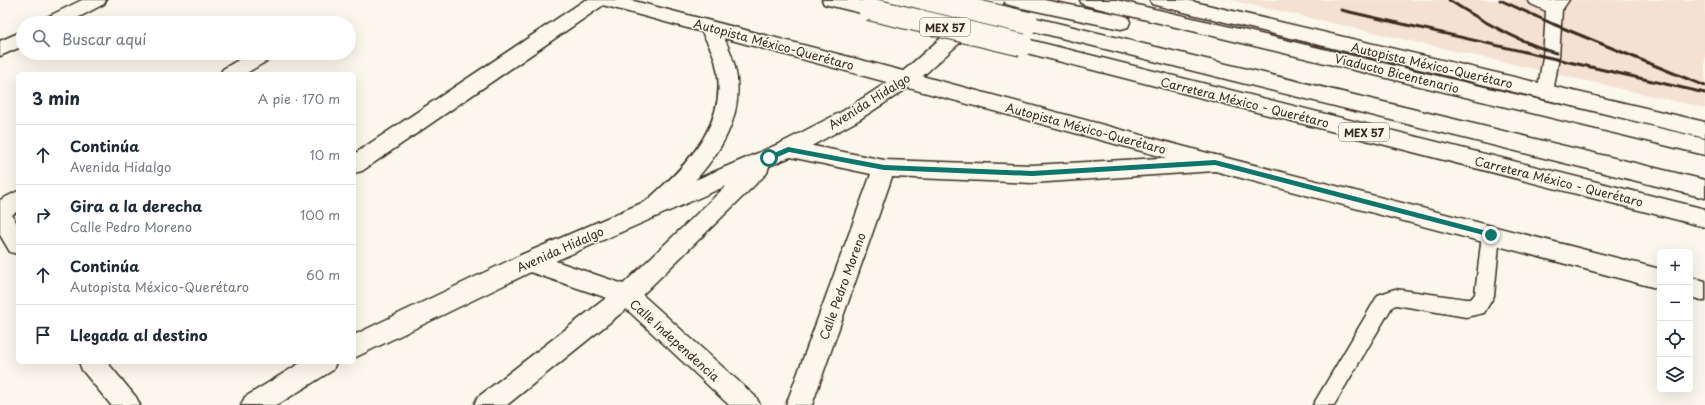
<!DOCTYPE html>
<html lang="es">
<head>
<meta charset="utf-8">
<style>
	:root { --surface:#fff; --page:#f6f6f7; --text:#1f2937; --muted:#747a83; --line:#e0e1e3 }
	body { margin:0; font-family:"Playpen Sans",sans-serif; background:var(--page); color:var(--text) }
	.controls { position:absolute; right:12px; bottom:12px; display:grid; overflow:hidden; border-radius:6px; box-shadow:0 4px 16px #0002 }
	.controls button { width:36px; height:36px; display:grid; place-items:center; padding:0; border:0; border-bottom:1px solid var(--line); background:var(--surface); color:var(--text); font:20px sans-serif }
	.stop { position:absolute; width:12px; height:12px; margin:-9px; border:3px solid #0f766e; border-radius:50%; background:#fff }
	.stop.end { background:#0f766e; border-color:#fff; box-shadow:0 1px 4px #0008 }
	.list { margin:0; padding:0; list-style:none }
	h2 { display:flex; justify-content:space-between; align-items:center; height:52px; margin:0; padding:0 16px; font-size:17px }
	h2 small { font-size:13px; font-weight:400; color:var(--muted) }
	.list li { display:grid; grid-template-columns:26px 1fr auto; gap:12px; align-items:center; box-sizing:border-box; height:60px; padding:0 16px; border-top:1px solid var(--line) }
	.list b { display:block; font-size:15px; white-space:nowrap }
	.list p { margin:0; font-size:13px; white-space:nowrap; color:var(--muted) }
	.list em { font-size:13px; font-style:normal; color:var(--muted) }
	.icon { flex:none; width:22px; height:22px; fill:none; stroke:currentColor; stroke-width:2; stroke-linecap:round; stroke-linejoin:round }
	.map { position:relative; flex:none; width:1705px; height:405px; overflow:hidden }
	.search { position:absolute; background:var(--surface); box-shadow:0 4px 16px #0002; left:16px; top:16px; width:340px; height:44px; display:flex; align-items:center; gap:10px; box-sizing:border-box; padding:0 14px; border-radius:22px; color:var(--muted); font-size:15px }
	.panel { position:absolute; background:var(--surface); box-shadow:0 4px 16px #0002; left:16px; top:72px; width:340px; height:292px; border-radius:6px }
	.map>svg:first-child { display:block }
	.built { fill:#f4e1d3 }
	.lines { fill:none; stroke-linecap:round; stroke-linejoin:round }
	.service-casing { stroke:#3b2a1e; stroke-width:3 }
	.minor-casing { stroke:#3b2a1e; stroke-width:3 }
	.secondary-casing { stroke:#3b2a1e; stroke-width:3 }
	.primary-casing { stroke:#3b2a1e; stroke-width:3 }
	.trunk-casing { stroke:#3b2a1e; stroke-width:3 }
	.motorway-casing { stroke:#3b2a1e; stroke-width:3 }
	.service { fill:#fbf7ec; fill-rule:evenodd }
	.minor { fill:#fbf7ec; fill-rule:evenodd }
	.secondary { fill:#fbf7ec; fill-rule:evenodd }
	.primary { fill:#fbf7ec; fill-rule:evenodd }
	.trunk { fill:#fbf7ec; fill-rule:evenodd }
	.motorway { fill:#fbf7ec; fill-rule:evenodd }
	.rail { stroke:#3b2a1e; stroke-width:3 }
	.trunk-bridge-casing { stroke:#3b2a1e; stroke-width:24; stroke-linecap:butt }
	.trunk-bridge { stroke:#fbf7ec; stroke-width:22 }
	.route { fill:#0f766e }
	.labels { text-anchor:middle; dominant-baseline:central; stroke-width:3; stroke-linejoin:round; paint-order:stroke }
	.shield { fill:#fbf7ec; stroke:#75685c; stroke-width:1 }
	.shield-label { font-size:11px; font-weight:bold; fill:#3b2a1e }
	.street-label { font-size:12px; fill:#3b2a1e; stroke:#fbf7ec }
</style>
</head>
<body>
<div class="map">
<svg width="1705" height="405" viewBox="0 0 1705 405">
	<rect width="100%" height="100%" fill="#fbf7ec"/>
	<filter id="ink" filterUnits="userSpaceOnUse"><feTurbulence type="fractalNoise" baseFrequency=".025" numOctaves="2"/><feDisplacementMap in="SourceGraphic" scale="8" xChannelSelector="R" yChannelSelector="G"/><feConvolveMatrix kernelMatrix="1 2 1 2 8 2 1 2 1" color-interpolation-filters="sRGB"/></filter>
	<g filter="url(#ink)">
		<polygon class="built" points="1231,0 1705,0 1705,108"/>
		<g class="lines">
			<defs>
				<g id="service">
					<polygon points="1528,0 1549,0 1552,1 1553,0 1569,0 1562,10 1559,57 1553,93 1551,97 1545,99 1539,97 1537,93 1543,57 1546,11 1531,4"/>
					<polygon points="1491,227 1498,230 1500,235 1494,296 1484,313 1466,317 1396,305 1392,307 1334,405 1313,405 1378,295 1395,289 1466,299 1471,299 1475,294 1482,235 1484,230"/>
				</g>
				<g id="minor">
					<polygon points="82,0 106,0 104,4 68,23 43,23 45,18"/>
					<polygon points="585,0 607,0 605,4 362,171 354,173 354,154"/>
					<polygon points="23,31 23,46 0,56 0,41"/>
					<polygon points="250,53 275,53 272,58 245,74 220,74 223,69"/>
					<polygon points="788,141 884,160 1032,165 1215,155 1223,157 1226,163 1223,169 1215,171 1032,183 892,177 812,405 786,405 871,174 781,155 777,149 781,143"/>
					<polygon points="18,191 18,211 12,215 18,225 18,254 10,252 0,235 0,200"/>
					<polygon points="529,252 635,288 756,397 760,405 729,405 619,302 521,269 517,262 521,255"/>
					<polygon points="79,362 107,362 136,397 140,405 111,405 82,370"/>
				</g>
				<g id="secondary">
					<polygon points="984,0 1005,0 1003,4 914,84 857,121 795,155 769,166 767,173 635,302 507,405 474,405 478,397 619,288 726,186 537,269 354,358 354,335 521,255 781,143 843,111 900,74"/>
					<polygon points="302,362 336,362 333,370 277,405 241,405 245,397"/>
				</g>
				<g id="primary">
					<path d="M 597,0 L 630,0 L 907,72 L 1215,155 L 1660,269 L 1660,289 L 1215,171 L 724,38 C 762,111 714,166 661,214 L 653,217 L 645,214 L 642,208 L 645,202 C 689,164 735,117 713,54 C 710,46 705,39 702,32 L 599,4 Z"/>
					<polygon points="1150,0 1186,0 1705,122 1705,138 1159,6 1152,4"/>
					<polygon points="1690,277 1705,281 1705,301 1690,297"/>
				</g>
				<g id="trunk">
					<polygon points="822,0 858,0 876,4 878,9 876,14 869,15 824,4"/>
					<polygon points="1028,16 1705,180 1705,198 1021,28 1019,23 1021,18"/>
					<polygon points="1022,38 1705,209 1705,227 1015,50 1012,45 1015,40"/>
				</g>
				<g id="motorway">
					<polygon points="1004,0 1044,0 1121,15 1128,17 1130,22 1128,27 1121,29 1013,6 1006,4"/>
					<polygon points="1080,0 1116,0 1705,139 1705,155 1089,6 1082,4"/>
				</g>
			</defs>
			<use href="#service" class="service-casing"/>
			<use href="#minor" class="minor-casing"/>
			<use href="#secondary" class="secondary-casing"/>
			<use href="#primary" class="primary-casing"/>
			<use href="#trunk" class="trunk-casing"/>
			<use href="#motorway" class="motorway-casing"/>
			<use href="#service" class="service"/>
			<use href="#minor" class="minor"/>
			<use href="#secondary" class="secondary"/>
			<use href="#primary" class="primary"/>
			<use href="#trunk" class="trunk"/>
			<use href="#motorway" class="motorway"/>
			<g class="rail">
				<path d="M 1449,0 C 1483,22 1517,41 1556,53"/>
				<polyline points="1500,0 1553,24 1705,86"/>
				<polyline points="1341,10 1705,93"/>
			</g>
			<defs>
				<g id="trunk-bridge">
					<polyline points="930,0 1028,23"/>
					<polyline points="869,9 1022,45"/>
				</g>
			</defs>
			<use href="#trunk-bridge" class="trunk-bridge-casing"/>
			<use href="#trunk-bridge" class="trunk-bridge"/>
		</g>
	</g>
	<polygon class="route" points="788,147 884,165 1032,171 1215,160 1491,232 1494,235 1491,237 1215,165 1032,176 884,170 789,152 771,160 767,160 767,156"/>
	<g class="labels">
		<g class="shield">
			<rect x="920" y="18" width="50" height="18" rx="3"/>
			<rect x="1339" y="123" width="50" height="18" rx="3"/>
		</g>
		<g class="shield-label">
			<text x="945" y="27">MEX 57</text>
			<text x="1364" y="132">MEX 57</text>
		</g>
		<g class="street-label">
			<text transform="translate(774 44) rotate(15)">Autopista México-Querétaro</text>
			<text transform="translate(1432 65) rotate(13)">Autopista México-Querétaro</text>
			<text transform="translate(1397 73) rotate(14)">Viaducto Bicentenario</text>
			<text transform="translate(869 101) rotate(-32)">Avenida Hidalgo</text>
			<text transform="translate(1245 102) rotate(14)">Carretera México - Querétaro</text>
			<text transform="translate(1086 128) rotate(15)">Autopista México-Querétaro</text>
			<text transform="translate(1559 181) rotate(14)">Carretera México - Querétaro</text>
			<text transform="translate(560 249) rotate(-24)">Avenida Hidalgo</text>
			<text transform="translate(842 286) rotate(-70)">Calle Pedro Moreno</text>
			<text transform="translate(675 340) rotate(42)">Calle Independencia</text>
		</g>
	</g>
</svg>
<div class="controls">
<button>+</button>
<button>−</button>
<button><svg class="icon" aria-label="locate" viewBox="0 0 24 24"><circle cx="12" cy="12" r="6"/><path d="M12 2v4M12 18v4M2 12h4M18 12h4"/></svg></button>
<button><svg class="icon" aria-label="layers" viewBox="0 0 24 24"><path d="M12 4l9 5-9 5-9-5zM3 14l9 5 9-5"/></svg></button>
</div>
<div class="stop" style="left:769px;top:158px"></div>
<div class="stop end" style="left:1491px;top:235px"></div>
<div class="search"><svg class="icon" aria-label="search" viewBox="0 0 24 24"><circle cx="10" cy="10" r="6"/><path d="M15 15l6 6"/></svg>Buscar aquí</div>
<section class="panel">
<h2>3 min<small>A pie · 170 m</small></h2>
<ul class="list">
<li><svg class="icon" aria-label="ahead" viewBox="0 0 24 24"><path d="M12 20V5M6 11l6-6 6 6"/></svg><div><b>Continúa</b><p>Avenida Hidalgo</p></div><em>10 m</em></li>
<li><svg class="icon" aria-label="right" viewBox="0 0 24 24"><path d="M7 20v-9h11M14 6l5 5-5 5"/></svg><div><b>Gira a la derecha</b><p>Calle Pedro Moreno</p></div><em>100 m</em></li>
<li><svg class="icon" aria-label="ahead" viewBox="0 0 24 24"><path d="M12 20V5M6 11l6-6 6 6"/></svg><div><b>Continúa</b><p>Autopista México-Querétaro</p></div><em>60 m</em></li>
<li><svg class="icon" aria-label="arrive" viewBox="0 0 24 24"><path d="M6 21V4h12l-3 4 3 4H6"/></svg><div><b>Llegada al destino</b></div></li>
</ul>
</section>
</div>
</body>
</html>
